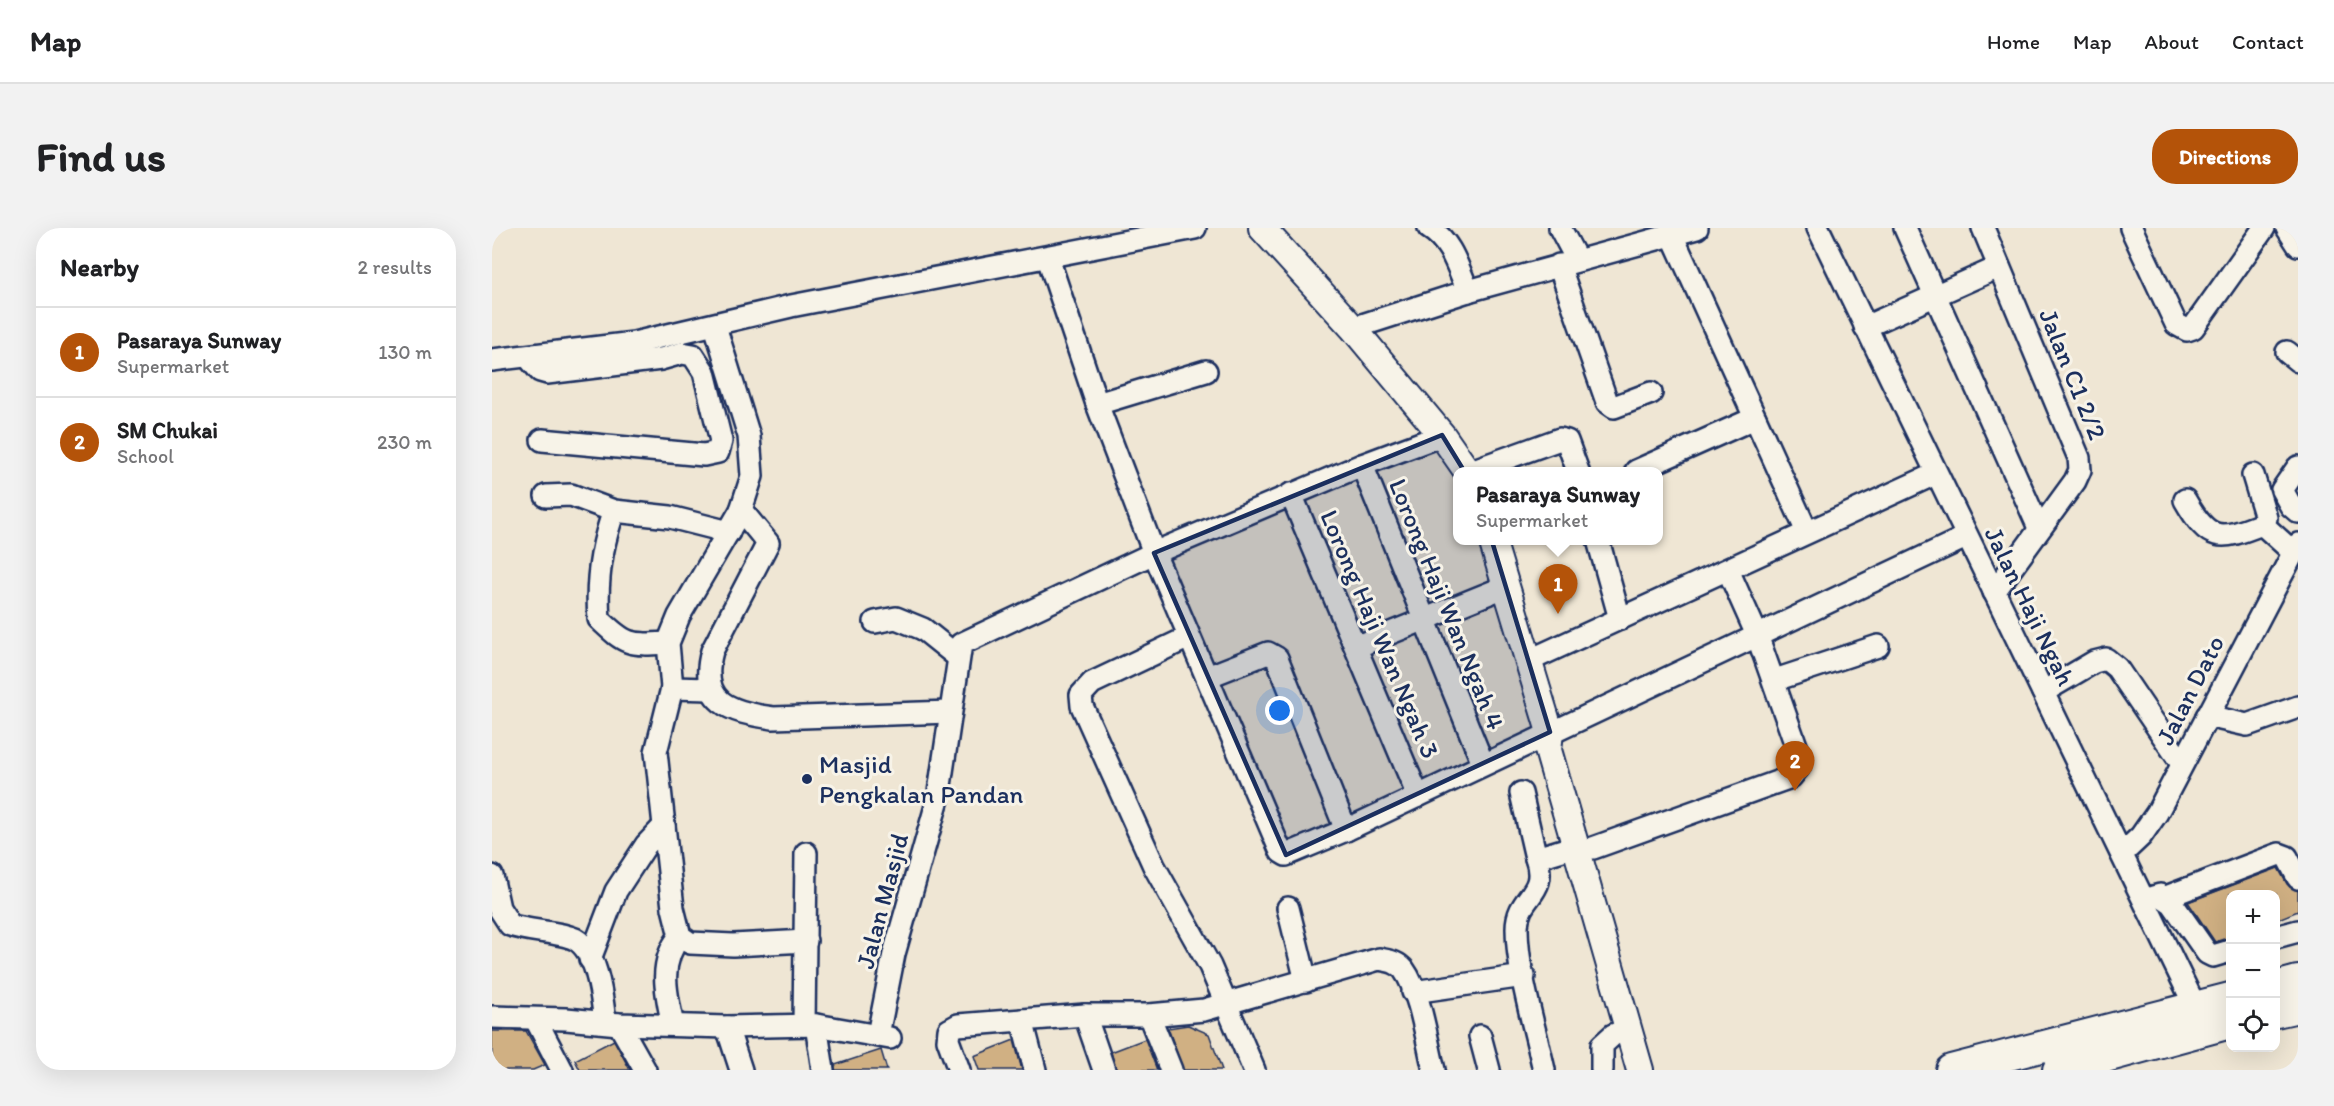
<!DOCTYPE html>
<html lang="en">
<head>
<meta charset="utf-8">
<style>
	:root { --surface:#fff; --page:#f2f2f2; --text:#202124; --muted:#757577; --line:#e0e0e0; --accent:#b45309 }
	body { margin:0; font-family:Itim,sans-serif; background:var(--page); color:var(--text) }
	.controls { position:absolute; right:18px; bottom:18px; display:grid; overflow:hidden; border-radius:12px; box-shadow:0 6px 24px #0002 }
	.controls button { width:54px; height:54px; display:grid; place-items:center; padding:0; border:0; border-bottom:2px solid var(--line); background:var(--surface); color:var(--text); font:30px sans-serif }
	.you { position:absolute; left:788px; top:483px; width:21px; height:21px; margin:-15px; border:4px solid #fff; border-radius:50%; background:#1a73e8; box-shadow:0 0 0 9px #1a73e833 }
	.badge { display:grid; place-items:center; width:39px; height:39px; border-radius:50%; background:var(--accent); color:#fff; font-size:20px; font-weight:700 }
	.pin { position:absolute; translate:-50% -50px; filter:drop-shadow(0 2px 3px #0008) }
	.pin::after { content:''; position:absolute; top:32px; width:21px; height:18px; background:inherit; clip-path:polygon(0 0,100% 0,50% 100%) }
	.popup { position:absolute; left:961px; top:239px; width:210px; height:78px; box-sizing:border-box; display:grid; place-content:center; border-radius:12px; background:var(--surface); filter:drop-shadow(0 2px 4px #0005); font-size:20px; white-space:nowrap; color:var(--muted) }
	.popup b { font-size:22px; color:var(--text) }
	.popup::after { content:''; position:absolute; left:50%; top:100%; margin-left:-12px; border:12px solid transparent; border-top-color:var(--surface) }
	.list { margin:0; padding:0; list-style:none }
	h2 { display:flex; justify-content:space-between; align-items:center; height:78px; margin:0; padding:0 24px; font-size:26px }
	h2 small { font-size:20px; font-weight:400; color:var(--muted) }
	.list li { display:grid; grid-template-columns:39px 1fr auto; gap:18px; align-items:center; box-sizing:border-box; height:90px; padding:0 24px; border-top:2px solid var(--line) }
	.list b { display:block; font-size:22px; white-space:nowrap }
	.list p { margin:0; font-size:20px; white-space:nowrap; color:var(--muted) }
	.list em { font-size:20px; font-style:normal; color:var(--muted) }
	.icon { flex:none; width:33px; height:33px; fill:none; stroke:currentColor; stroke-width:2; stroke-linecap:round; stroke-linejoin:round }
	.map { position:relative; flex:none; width:1806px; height:842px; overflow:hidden; border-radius:24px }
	header { display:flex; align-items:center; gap:36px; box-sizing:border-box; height:84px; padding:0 30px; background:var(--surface); border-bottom:2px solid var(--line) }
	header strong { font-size:28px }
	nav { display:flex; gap:33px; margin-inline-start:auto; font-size:21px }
	.intro { display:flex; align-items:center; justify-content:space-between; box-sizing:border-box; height:144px; padding:0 36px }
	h1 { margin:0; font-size:42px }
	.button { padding:15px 27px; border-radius:24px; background:var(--accent); color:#fff; font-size:21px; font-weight:700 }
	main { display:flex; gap:36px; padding:0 36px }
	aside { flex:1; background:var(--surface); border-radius:24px; box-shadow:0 6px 24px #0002 }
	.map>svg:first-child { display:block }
	.building { fill:#d0b083; stroke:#1b2f5e; stroke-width:1.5 }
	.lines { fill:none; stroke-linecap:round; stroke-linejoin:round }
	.minor-casing { stroke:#1b2f5e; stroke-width:26 }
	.major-casing { stroke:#1b2f5e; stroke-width:30 }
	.highway-casing { stroke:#1b2f5e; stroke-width:34 }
	.minor { stroke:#f7f3e8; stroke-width:21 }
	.major { stroke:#f7f3e8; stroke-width:26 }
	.highway { stroke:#f7f3e8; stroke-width:30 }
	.marked { fill:#1b2f5e; fill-opacity:0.2; stroke:#1b2f5e; stroke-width:4.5; stroke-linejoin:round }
	.poi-dot { fill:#1b2f5e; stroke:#f7f3e8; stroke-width:2 }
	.labels { text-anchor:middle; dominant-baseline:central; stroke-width:6; stroke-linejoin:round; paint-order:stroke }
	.street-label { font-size:26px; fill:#1b2f5e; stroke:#f7f3e8 }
	.poi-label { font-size:26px; fill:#1b2f5e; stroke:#f7f3e8; text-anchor:start }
</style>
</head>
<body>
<header>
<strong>Map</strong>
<nav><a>Home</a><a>Map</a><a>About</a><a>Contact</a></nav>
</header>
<div class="intro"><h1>Find us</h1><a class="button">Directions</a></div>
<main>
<aside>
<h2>Nearby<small>2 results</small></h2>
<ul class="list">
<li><span class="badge">1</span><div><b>Pasaraya Sunway</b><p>Supermarket</p></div><em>130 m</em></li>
<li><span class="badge">2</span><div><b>SM Chukai</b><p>School</p></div><em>230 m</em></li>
</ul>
</aside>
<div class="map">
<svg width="1806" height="842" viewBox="0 0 1806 842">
	<rect width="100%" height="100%" fill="#efe6d4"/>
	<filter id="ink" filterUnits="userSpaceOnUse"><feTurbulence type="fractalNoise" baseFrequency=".0167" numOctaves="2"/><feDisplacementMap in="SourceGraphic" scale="12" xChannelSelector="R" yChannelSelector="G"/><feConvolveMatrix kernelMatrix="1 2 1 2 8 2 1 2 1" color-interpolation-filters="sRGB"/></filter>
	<g filter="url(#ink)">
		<g class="building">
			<polygon points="1786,640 1795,656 1806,663 1806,683 1784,692 1784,666 1738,666 1738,709 1723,714 1696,674"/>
			<polygon points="696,797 717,806 730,842 691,842 676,800"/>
			<polygon points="0,803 34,803 53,837 41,842 0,842"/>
			<polygon points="653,811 665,842 624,842 619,824"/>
			<polygon points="122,812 138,842 88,842 83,832"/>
			<polygon points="522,812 530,842 487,842 482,828"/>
			<polygon points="389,822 395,842 343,842 343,837"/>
		</g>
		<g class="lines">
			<defs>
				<g id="minor">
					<path d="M 937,0 C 959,13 966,40 976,63"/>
					<polyline points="1068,0 1085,32"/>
					<polyline points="1326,0 1703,778"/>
					<polyline points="1413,0 1547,300"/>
					<polyline points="1491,0 1587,230 1588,242 1583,253 1502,364"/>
					<polyline points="1639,0 1684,96 1695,102 1701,100 1772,0"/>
					<polyline points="1795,0 1806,17"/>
					<polyline points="1180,7 1315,304"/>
					<polyline points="556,30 605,176 662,325 789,624 794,627 854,602 1474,309"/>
					<polyline points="1067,37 1115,174 1122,179 1159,165"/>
					<polyline points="223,98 257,208 260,248 249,282 187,388 176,415 180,460 164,524 181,680 188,708 198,715 241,717 314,713"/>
					<polyline points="1373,99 1507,39"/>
					<polyline points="861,100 976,63 1205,0"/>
					<polyline points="1795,124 1806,133"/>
					<polyline points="36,129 48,143 55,145 169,131 190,125 201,127 212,144 229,213 226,224 212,227 50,212"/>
					<polyline points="0,132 142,115 299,78 703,0"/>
					<polyline points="605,176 714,143"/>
					<polyline points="870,237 991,536"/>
					<polyline points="1806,239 1790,262 1799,278 1806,284"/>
					<polyline points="979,243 1068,211 1075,213 1086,243"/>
					<polyline points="1144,243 1263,190"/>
					<polyline points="1761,247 1774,290 1770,296"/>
					<polyline points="799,266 926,568"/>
					<polyline points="54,268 79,267 122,283 178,289 237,304"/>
					<path d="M 1693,272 C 1717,314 1727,313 1770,296 L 1801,324"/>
					<path d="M 249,282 L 276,315 L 220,423 C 206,475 238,484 281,490 L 458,484"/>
					<path d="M 122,283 C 109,318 104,354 107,391 C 135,418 138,417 176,415"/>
					<polyline points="1106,312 1128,391"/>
					<polyline points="383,394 404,390 431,401 466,429"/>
					<polyline points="697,409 600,455 589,467 590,478 662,638 718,738 762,842"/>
					<polyline points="864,419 1015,358"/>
					<polyline points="1036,433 1443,246"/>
					<polyline points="715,449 776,425 785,430 854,602"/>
					<polyline points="1283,452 1386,418"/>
					<polyline points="180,460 218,461"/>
					<polyline points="1551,464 1602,434 1614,431 1625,440 1690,536"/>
					<polyline points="1715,488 1755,497 1806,479"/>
					<polyline points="1029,565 1044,630 1084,618"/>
					<polyline points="1101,620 1299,549 1307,539 1307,526 1265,407 1236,342"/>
					<polyline points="1630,626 1649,608 1665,585 1806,316"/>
					<path d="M 1044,630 C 1057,667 1025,667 1025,700 C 1025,743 1043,800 1052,842"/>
					<path d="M 0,648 L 7,680 L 18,697 C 37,704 67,703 83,711 C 106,724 110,771 113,793"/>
					<polyline points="1661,669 1668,667 1680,675 1715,725 1721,728 1738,723"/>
					<polyline points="1674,669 1787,626 1795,629 1806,650"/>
					<polyline points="796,680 814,753"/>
					<polyline points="1784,709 1806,703"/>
					<polyline points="98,731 124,663 154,617 172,598"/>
					<polyline points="921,764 1032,748"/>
					<polyline points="593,787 612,842"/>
					<polyline points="657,787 679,842"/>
					<polyline points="0,789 74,791 127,796 235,799 324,797 398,810"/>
					<polyline points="44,792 70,842"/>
					<polyline points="530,792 543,842"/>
					<polyline points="127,796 153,842"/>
					<path d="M 181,797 C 174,765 166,735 188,708"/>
					<polyline points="312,797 314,625"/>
					<polyline points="324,797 331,842"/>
					<polyline points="235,799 249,842"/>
					<polyline points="386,807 402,726 446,571 469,416 662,325 870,237 950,207"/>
					<polyline points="988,808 997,842"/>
					<path d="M 467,842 L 456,812 L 457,802 L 466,797 L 593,787 L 657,787 L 712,782 L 887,731 C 896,733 905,733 912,742 C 928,764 935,814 942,842"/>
					<polyline points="1110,842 1110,817 1121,807 1136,801"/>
				</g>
				<g id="major">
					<polyline points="770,0 861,100 950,207 975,243"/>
					<polyline points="1000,312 1058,504 1056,522 1148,842"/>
				</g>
				<g id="highway">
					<polyline points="1784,759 1806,753"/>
					<polyline points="1784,784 1806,779"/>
					<polyline points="1459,842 1738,770"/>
					<polyline points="1566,842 1738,795"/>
				</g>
			</defs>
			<use href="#minor" class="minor-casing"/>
			<use href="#major" class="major-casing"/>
			<use href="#highway" class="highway-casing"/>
			<use href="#minor" class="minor"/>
			<use href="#major" class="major"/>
			<use href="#highway" class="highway"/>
		</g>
	</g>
	<path class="marked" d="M 950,207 L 985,264 L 1058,504 L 794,627 L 662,325 Z"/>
	<circle class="poi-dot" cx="315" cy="551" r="6"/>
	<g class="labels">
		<g class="street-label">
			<text transform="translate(1581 146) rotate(68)">Jalan C1 2/2</text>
			<text transform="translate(955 376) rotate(68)">Lorong Haji Wan Ngah 4</text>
			<text transform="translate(1538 378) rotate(64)">Jalan Haji Ngah</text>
			<text transform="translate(888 406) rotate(67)">Lorong Haji Wan Ngah 3</text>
			<text transform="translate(1698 462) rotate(-63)">Jalan Dato</text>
			<text transform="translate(390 673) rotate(-75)">Jalan Masjid</text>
		</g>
		<g class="poi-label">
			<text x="327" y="536">Masjid<tspan x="327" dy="30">Pengkalan Pandan</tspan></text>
		</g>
	</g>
</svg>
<div class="controls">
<button>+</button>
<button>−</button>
<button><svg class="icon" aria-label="locate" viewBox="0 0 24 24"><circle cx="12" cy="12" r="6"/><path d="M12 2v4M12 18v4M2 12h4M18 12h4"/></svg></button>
</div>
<div class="you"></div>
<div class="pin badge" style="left:1066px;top:386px">1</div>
<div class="popup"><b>Pasaraya Sunway</b>Supermarket</div>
<div class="pin badge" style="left:1303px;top:563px">2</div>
</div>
</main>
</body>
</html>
